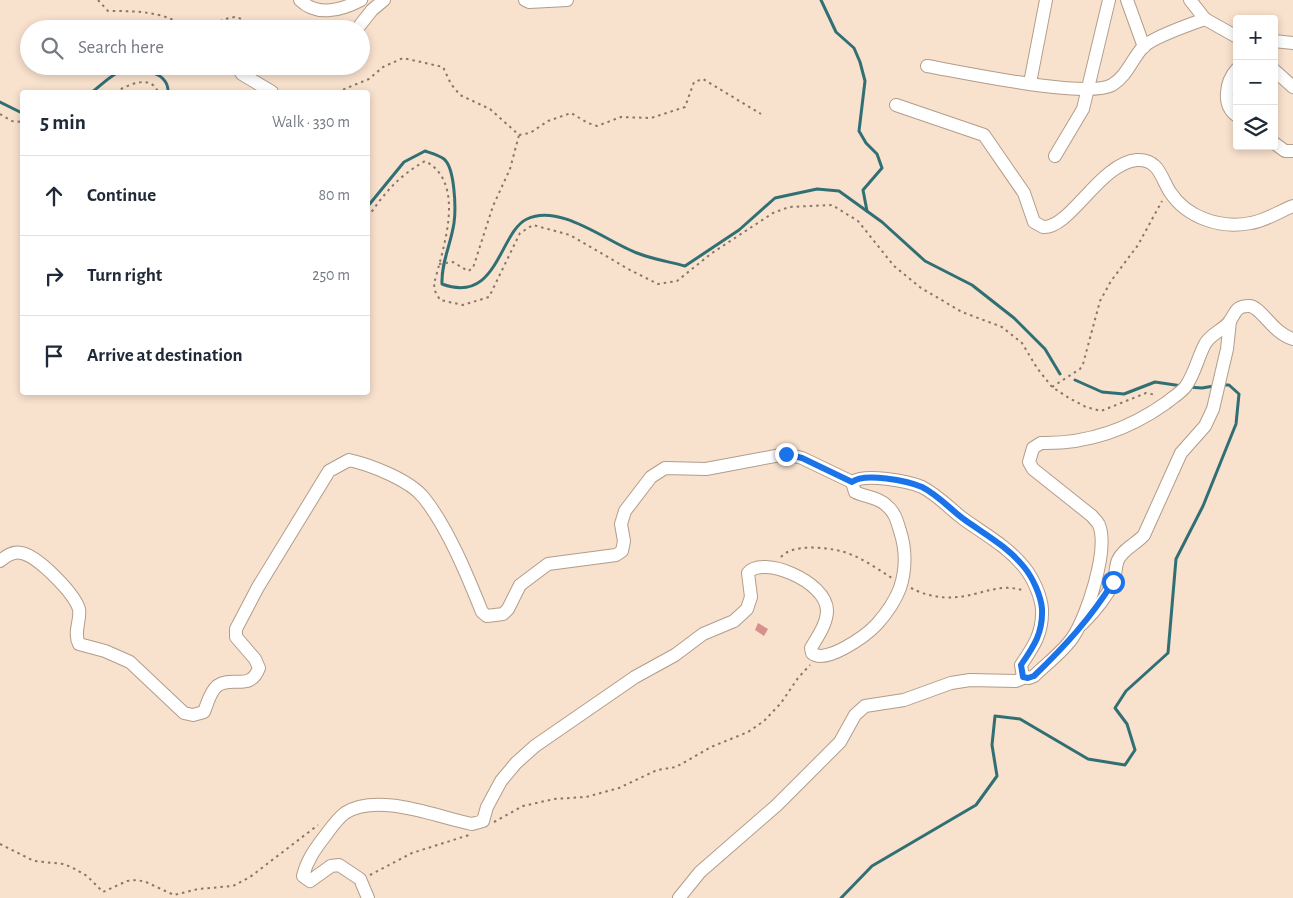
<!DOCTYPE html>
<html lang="en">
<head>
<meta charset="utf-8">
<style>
	:root { --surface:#fff; --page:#f6f6f7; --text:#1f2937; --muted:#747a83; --line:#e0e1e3 }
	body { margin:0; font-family:"Alegreya Sans",sans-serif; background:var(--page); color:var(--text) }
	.controls { position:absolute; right:15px; top:15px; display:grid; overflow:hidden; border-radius:5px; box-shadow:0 2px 8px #0003 }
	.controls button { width:45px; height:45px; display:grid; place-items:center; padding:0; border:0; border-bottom:1px solid var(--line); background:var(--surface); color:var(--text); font:25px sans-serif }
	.stop { position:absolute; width:15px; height:15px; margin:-11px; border:4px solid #1a73e8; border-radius:50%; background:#fff }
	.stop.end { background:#1a73e8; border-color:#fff; box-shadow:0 1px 5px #0008 }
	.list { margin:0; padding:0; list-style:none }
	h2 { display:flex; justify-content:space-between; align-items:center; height:65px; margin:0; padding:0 20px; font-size:21px }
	h2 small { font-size:16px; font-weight:400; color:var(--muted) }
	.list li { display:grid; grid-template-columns:32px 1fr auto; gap:15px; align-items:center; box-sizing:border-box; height:80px; padding:0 20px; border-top:1px solid var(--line) }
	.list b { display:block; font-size:19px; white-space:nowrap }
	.list em { font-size:16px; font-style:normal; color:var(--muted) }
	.icon { flex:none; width:28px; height:28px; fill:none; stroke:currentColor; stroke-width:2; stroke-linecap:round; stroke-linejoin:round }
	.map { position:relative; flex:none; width:1293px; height:898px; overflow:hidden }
	.search { position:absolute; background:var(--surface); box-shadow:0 2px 8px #0003; left:20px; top:20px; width:350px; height:55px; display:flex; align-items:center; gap:12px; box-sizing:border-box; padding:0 18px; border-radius:28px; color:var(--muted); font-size:19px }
	.panel { position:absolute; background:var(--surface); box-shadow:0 2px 8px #0003; left:20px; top:90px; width:350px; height:305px; border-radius:5px }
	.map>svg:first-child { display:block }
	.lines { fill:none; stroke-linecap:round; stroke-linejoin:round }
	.stream { stroke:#307075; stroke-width:3 }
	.building { fill:#d8908a }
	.minor-casing { stroke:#b29d8a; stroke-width:14 }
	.path { stroke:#86776a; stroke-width:2; stroke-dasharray:2.5 4; stroke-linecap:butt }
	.minor { stroke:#fff; stroke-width:12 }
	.route { stroke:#1a73e8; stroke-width:6 }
</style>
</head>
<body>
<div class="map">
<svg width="1293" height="898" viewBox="0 0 1293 898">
	<rect width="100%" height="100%" fill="#f8e1cd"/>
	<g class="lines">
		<g class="stream">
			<polyline points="821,0 836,32 854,48 860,62 865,81 859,131 866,143 877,154 882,168 863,190 867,211"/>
			<path d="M 92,92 C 100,86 108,78 117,73 C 133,65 169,70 168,92"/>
			<polyline points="0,102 22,113"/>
			<path d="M 368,206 L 404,162 L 425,151 C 431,153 439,155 444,159 C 455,168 456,209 454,223 C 451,244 441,263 442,284 C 498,305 499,232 527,219 C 560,203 607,242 637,253 C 652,259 670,262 685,266 L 739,230 L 775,198 L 817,189 L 839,191 L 882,222 L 925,261 L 972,285 L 1014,318 L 1045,349 L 1060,374"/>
			<polyline points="1075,380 1102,392 1124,394 1155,382 1182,386"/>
			<polyline points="1188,387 1202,388 1214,386"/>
			<polyline points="841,898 872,866 976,805 997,776 992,745 995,716 1020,719 1088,759 1125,765 1135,750 1127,724 1115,708 1126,691 1168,653 1176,559 1203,506 1236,424 1239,394 1229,385 1221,385"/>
		</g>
	</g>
	<polygon class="building" points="758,623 768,629 764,636 755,630"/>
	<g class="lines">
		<defs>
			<g id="minor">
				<path d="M 300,0 C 317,17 342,10 361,0"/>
				<polyline points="525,0 529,2 567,0"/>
				<polyline points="1127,0 1144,47"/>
				<polyline points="1190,0 1205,19 1237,37"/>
				<polyline points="357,29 372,10 384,0"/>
				<polyline points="1274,41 1293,43"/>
				<polyline points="237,66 242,74 272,92"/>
				<path d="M 927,66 C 962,72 1086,99 1112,85 C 1127,76 1132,59 1143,47 C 1153,37 1191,24 1205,19"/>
				<path d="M 1237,69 C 1225,82 1222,106 1237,116"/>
				<polyline points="1274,70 1293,87"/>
				<polyline points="1030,83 1046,0"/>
				<path d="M 896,105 L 984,135 L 1024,193 L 1034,222 L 1043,227 C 1070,229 1100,163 1137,160 C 1159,159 1161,178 1170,192 C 1187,218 1221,229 1251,223 C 1265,221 1280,211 1293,206"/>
				<polyline points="1274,143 1285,151 1293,151"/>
				<polyline points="1055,156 1083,109 1109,0"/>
				<path d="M 0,561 C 6,556 13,551 21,553 C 37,555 74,593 79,609 C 81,621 73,632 79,644 L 105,651 L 130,662 L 184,713 L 193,715 L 204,712 C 207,704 210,692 217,686 C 232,675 250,692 259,668 L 255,659 L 236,637 L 236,629 L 258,587 L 329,471 L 349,460 C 371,465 410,480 424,498 C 448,528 468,577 482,612 L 487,616 L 503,614 L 508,609 L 520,585 L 548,564 L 616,555 L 622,551 L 624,541 L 621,524 L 625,511 L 651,477 L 665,468 L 706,469 L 786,454 L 802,458 L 852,482"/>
				<path d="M 1082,624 C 1094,612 1106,598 1113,583 C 1116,576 1115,567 1118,560 C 1123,549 1136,544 1144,535 L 1181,453 L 1205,426 L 1213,409 L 1227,349 L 1230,321"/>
				<path d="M 368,898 L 360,879 L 339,865 L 331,866 L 310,881 L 303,876 C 307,860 315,849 325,836 C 331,828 337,819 345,813 C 378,792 437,817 472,824 L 483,821 L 487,807 L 501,781 L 516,763 L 535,746 L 635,677 L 675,655 L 703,634 L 734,621 L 747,609 L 751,597 L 748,573 C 762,555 826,581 827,610 C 827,624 818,636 811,648 L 812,653 C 825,665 866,636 877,624 C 886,614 895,601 900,588 C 906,570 906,549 900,531 C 897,521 895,512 886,505 C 878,497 865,497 855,492 L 852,482 C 865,473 908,481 922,487 C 938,495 951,510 965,520 C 986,535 1008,547 1024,567 C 1033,578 1041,596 1042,609 C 1043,633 1034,646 1021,665 L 1023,677 L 1029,678 L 1034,676 C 1046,664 1063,652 1073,637 C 1087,616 1109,550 1099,525 C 1098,522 1094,519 1092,516 L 1033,469 L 1029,462 L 1033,448 L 1041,443 C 1088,444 1128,430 1166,403 C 1172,398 1182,392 1186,386 C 1195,373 1198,357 1205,344 C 1211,333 1224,330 1230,321 C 1236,312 1236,306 1249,306 C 1261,306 1272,333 1293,339"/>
				<polyline points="679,898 700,872 777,805 840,742 855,715 865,706 904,700 951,683 970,680 1016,681 1026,677"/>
			</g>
		</defs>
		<use href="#minor" class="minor-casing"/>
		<g class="path">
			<path d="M 98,0 L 108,11 C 127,11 144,11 163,16 C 175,20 186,27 200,27 C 209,28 224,17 237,17 L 241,19 L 242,29"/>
			<path d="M 115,92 C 127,86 150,73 158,92"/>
			<polyline points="337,92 369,79 383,67 403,58 443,67 451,84 460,95 490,109 519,135 530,133 548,121 571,113 588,123 597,126 621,117 651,118 685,107 694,82 703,79 761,114"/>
			<polyline points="0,114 12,121 22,122"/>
			<path d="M 368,217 C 385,192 399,176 425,161 C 467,183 443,248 434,284 L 435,291 L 440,300 L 463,305 L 489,297 L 520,233 L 533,225 L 570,235 L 630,270 L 658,284 L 677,281 L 712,253 L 773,213 L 789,207 L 832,205 L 858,221 L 894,266 L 921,288 L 962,312 L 1002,327 L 1022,343 L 1037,368 L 1052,387 L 1069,398 L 1086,407 L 1101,411 L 1146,393 L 1156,395"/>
			<polyline points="439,264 453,262 468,271 473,268 493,206 510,169 519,135"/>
			<polyline points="1052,387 1080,369 1083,364 1100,301 1111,281 1138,245 1162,201"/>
			<path d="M 781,557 C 792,544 824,547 840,551 C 858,555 876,568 892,578"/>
			<path d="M 911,588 C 924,595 942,599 957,597 C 982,595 1000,582 1025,591"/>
			<polyline points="494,822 523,806 554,799 586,797 619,788 657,770 676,767 711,747 748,732 764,721 781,703 798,678 810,665"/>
			<polyline points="0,844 34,861 64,864 75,869 87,876 103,892 127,881 137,880 146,882 174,895 198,889 233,886 250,877 318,825"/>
			<polyline points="370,875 412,853 469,835"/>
		</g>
		<use href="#minor" class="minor"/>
	</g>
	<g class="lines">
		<path class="route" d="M 786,454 L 802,458 L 852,482 C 864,472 908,481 922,487 C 938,495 951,510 965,520 C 986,535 1008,547 1024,567 C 1033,578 1041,596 1042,609 C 1043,633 1034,646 1021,665 L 1023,677 L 1028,678 L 1034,676 C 1064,647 1091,618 1113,582"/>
	</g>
</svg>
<div class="controls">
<button>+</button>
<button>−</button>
<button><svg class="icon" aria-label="layers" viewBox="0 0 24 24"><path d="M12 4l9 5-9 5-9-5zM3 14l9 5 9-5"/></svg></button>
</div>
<div class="stop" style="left:1113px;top:582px"></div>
<div class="stop end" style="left:786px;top:454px"></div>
<div class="search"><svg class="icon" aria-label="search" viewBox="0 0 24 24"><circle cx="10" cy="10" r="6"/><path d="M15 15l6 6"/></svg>Search here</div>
<section class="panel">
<h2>5 min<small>Walk · 330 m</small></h2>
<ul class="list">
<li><svg class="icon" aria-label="ahead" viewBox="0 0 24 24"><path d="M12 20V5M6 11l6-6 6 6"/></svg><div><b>Continue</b></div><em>80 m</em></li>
<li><svg class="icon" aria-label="right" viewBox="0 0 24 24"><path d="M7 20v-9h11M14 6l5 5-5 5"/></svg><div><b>Turn right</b></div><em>250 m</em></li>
<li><svg class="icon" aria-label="arrive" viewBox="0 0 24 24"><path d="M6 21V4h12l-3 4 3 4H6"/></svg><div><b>Arrive at destination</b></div></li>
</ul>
</section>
</div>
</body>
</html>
